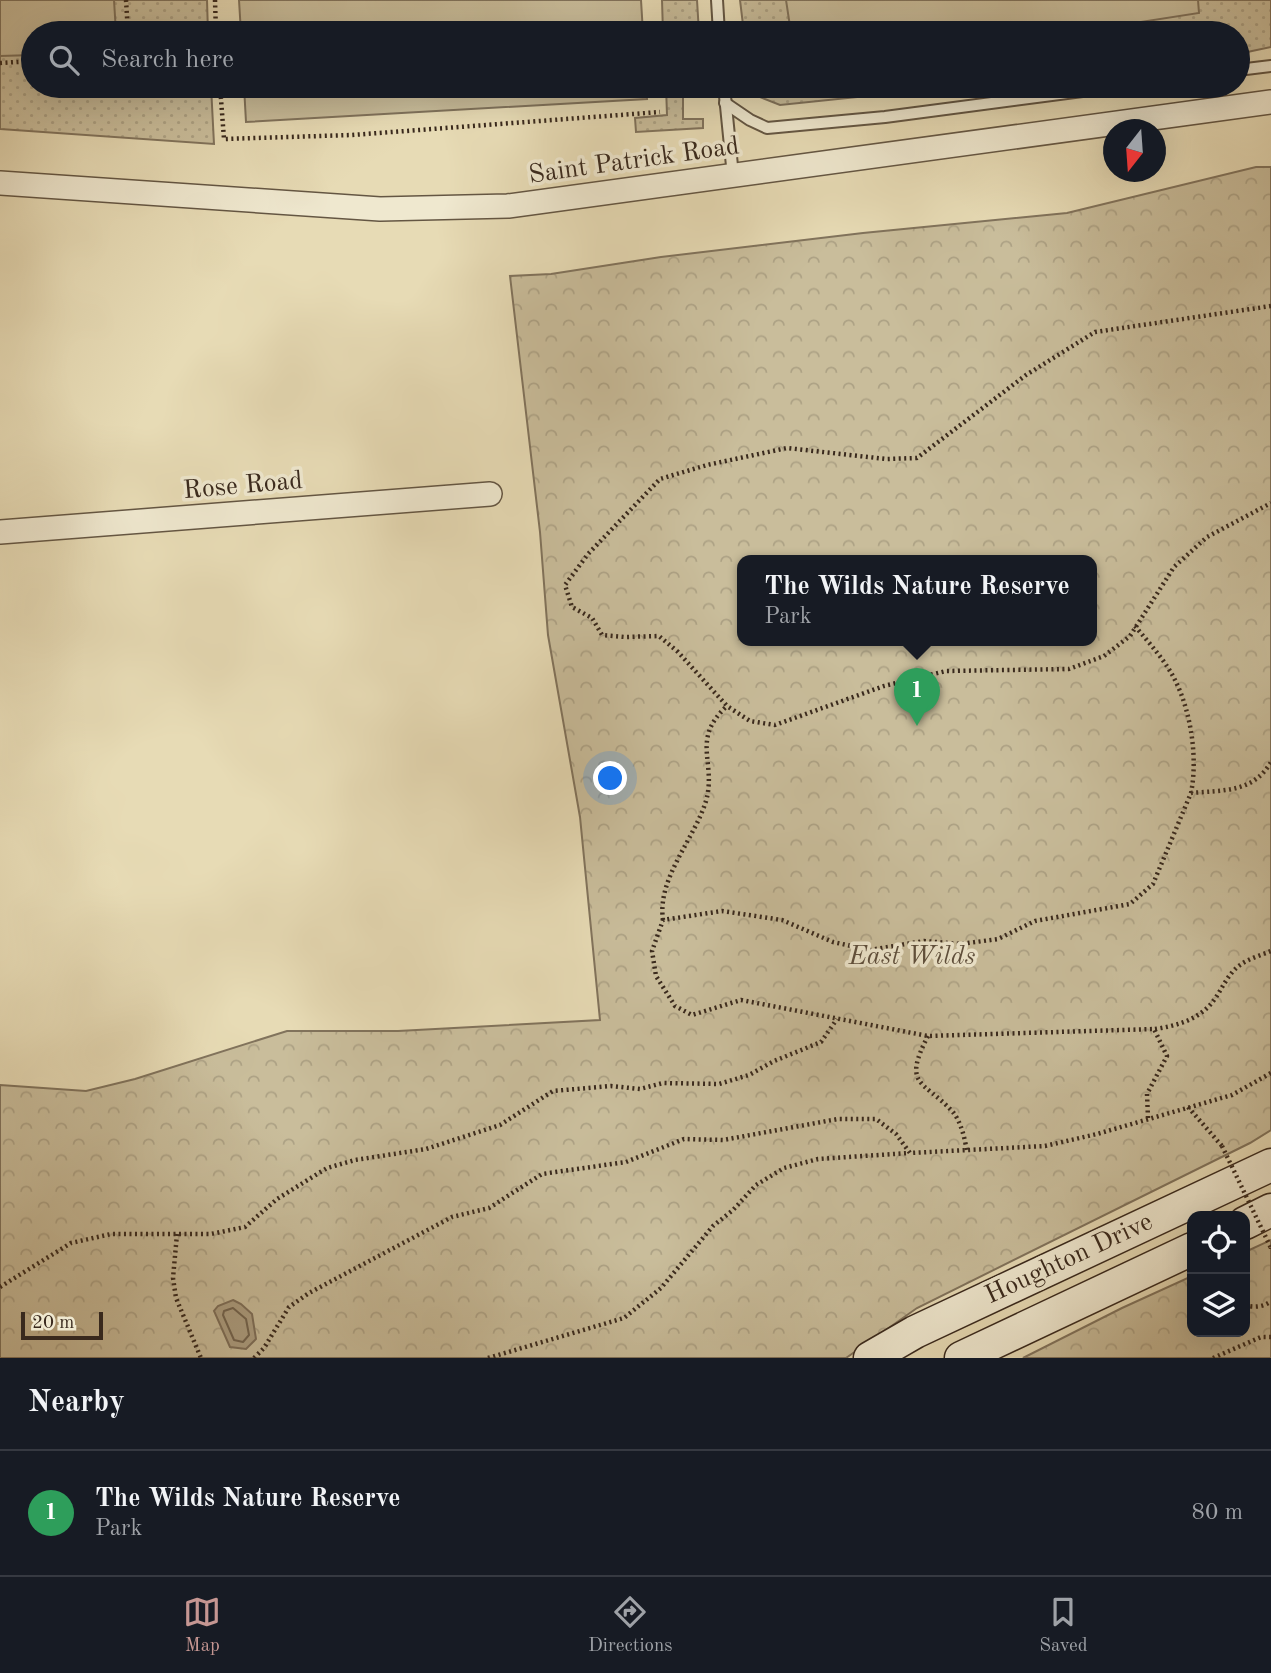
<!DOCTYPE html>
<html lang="en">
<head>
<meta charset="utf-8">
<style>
	:root { --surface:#171b24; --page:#242831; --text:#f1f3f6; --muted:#9ea1a6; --line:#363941; --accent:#c59692 }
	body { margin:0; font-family:"Old Standard TT",serif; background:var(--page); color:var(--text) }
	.controls { position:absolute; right:21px; bottom:21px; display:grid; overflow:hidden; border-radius:14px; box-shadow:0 7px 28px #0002 }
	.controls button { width:63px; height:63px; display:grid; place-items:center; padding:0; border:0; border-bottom:2px solid var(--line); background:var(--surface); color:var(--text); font:35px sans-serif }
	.compass { position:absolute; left:1103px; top:119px; width:63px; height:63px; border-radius:50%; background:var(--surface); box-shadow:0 7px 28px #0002; rotate:197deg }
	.scale { position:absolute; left:21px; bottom:18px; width:82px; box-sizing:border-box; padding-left:7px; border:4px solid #39291d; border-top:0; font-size:19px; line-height:24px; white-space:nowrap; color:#39291d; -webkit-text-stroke:5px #efe8cf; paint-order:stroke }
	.you { position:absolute; left:611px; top:779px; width:24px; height:24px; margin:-18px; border:5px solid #fff; border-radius:50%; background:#1a73e8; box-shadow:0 0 0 10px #1a73e833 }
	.badge { display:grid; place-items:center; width:46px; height:46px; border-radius:50%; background:var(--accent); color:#fff; font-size:23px; font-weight:700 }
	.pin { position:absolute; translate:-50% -58px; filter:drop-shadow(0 2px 4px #0008) }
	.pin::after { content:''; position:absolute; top:37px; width:24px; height:21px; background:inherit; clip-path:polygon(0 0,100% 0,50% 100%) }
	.popup { position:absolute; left:737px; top:555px; width:360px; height:91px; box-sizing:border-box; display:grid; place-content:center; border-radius:14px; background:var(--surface); filter:drop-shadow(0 2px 5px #0005); font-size:23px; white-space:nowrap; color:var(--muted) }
	.popup b { font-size:26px; color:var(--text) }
	.popup::after { content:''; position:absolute; left:50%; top:100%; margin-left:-14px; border:14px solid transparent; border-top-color:var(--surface) }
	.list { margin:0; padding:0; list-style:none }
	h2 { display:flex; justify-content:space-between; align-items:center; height:91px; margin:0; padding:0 28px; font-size:30px }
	h2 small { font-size:23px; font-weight:400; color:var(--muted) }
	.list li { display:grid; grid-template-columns:46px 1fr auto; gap:21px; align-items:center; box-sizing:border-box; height:126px; padding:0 28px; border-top:2px solid var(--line) }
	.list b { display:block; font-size:26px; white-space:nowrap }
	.list p { margin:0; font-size:23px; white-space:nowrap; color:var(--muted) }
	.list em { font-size:23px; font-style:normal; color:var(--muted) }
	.icon { flex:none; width:38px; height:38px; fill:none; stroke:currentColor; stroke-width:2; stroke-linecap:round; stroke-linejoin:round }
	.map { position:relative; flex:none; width:1271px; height:1358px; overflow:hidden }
	.search { position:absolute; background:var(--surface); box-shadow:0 7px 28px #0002; left:21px; right:21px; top:21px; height:77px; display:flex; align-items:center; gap:18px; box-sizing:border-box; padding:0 24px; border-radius:38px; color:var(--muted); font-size:26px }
	.sheet { height:217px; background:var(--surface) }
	nav { display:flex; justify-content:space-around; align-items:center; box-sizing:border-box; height:98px; border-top:2px solid var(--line); background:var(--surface); font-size:19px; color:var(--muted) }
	nav a { display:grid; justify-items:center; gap:4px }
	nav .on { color:var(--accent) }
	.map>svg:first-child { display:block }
	.grass { fill:url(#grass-dots); stroke:#81735c; stroke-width:2 }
	.forest { fill:url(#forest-crowns); stroke:#81735c; stroke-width:2; fill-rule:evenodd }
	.garden { fill:#c9bd9b; stroke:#81735c; stroke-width:2 }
	.water { fill:#ac9e81; stroke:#7e6f59; stroke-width:2 }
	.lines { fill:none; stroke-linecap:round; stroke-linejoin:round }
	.shore { stroke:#72644f; stroke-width:2 }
	.service-casing { stroke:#645643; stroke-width:14 }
	.minor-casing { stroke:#645643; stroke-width:26 }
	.secondary-casing { stroke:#39291d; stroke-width:35 }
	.path { stroke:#39291d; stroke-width:4.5; stroke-dasharray:2 3.5; stroke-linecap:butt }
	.service { stroke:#efe8cf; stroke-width:10 }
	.minor { stroke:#efe8cf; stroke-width:23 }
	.secondary { stroke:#efe8cf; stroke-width:32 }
	.path-bridge { stroke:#39291d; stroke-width:4.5; stroke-dasharray:2 3.5; stroke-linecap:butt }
	.labels { text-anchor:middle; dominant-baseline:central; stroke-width:7; stroke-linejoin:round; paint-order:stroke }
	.street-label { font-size:26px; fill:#39291d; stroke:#efe8cf }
	.park-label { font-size:26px; font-style:italic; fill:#5d4e3c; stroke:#efe8cf }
</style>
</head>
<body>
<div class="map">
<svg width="1271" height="1358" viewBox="0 0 1271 1358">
	<defs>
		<pattern id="grass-dots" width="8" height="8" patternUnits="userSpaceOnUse" patternTransform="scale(1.75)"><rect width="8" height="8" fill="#c9bd9b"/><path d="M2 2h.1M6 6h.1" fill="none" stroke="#ada285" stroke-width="1.8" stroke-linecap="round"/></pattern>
		<pattern id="forest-crowns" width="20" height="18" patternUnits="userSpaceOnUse" patternTransform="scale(1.75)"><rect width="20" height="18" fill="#c9bd9b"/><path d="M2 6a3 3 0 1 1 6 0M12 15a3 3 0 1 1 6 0" fill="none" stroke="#ada285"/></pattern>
	</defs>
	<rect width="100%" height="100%" fill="#e7dbb5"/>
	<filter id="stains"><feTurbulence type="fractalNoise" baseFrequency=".00286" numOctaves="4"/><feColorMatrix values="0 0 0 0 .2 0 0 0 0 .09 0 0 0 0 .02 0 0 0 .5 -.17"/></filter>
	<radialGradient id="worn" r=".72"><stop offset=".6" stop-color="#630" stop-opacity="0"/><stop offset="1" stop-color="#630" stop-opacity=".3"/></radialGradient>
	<g class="grass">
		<polygon points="0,0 207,0 208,33 33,33 33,86 211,86 214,144 0,129"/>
		<polygon points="662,0 697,0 699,33 663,33"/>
		<polygon points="740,0 1271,0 1271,47 1238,54 1238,33 744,33"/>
		<polygon points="666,86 683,86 683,119 703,119 703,128 636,132 635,118 667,115"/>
		<polygon points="749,86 964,86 780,105 750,93"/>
	</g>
	<g class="forest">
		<path d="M 1256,167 L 1271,167 L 1271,1130 L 1250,1143 L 917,1308 L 846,1358 L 0,1358 L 0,1085 L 86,1091 L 135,1079 L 287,1031 L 398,1031 L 600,1020 L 580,817 L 548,635 L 540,532 L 510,276 L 551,274 L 661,257 L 863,233 L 1067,213 ZM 742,560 L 1092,560 L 1092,640 L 742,640 Z"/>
		<polygon points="1271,1240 1271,1358 1023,1358 1122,1308 1192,1276 1192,1332 1245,1332 1245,1252"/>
	</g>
	<g class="garden">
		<polygon points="0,0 114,0 116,33 33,33 33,55 0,56"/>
		<polygon points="239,0 641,0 643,33 241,33"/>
		<polygon points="786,0 1198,0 1199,13 1070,33 791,33"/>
		<polygon points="244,86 646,86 647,99 246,122"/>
	</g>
	<polygon class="water" points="233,1300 241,1304 252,1314 256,1339 246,1349 230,1347 214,1311 218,1306"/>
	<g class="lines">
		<polygon class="shore" points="233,1308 246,1319 249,1335 243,1342 234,1340 223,1315 224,1311"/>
		<defs>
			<g id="service">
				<polyline points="717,0 719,33"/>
				<polyline points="1238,70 1271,66"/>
				<polyline points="724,86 733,176"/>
				<polyline points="725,103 750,120 767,128 885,117 1121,86"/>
			</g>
			<g id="minor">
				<polyline points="0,183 380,209 508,206 1271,102"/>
				<polyline points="0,532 490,494"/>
			</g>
			<g id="secondary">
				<polyline points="1245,1223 1271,1210"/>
				<polyline points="870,1358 915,1332 1271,1165"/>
				<polyline points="961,1358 1192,1249"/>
			</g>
		</defs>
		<use href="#service" class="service-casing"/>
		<use href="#minor" class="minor-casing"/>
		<use href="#secondary" class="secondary-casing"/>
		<g class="path">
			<polyline points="126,0 128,33"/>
			<polyline points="215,0 216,33"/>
			<polyline points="0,63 33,61"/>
			<polyline points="220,86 224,139 352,135 660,112"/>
			<polyline points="1271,306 1095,332 1026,375 917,458 886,459 787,448 707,465 660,479 588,554 565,585 572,607 592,618 602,635 625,637 659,636 678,652 727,706 750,721 775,725 884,686 946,671 1069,669 1104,656 1130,636 1174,567 1207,537 1271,503"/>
			<path d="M 1135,626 C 1149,643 1165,660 1175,680 C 1191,712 1198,758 1191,793"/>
			<path d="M 663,920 C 657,878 694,840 706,801 C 717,762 690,740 727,706"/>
			<path d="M 1155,1029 C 1175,1026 1195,1021 1210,1005 C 1221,993 1226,975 1240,965 C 1248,959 1261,955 1271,951"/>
			<path d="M 928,1036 C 902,1086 923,1080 952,1111 C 961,1121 965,1139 967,1152"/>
			<polyline points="1188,1107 1222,1146"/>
			<path d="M 1148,1118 L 1147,1094 L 1167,1056 L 1154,1029 L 928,1036 L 741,1000 L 692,1015 L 675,1006 L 656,976 L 652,951 L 663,920 L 722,911 L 782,920 L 833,942 L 870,950 L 924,941 L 961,944 L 998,939 L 1035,921 L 1130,904 L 1153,884 L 1191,793 C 1223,790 1253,793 1271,762"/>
			<polyline points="177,1234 173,1278 176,1298 201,1358"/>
			<polyline points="1271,1248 1271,1249"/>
			<polyline points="0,1287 71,1243 111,1234 211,1234 245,1227 277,1199 327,1168 355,1160 426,1149 500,1125 553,1091 611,1086 640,1089 663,1083 719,1084 749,1075 774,1061 821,1042 837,1019"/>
			<path d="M 1245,1305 C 1253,1308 1264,1307 1271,1301"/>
			<polyline points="254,1358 264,1348 289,1307 309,1293 452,1217 489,1208 542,1174 626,1162 684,1139 723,1140 838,1119 876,1119 896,1134 910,1153 1045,1146 1097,1134 1232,1095 1271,1073"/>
			<polyline points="488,1358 624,1318 661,1288 713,1226 733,1210 756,1185 784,1168 818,1159 909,1153"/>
			<polyline points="1213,1358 1261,1337 1271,1337"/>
		</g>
		<use href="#service" class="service"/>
		<use href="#minor" class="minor"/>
		<use href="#secondary" class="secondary"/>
		<polyline class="path-bridge" points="1222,1146 1271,1248"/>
	</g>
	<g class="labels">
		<g class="street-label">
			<text transform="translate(634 161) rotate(-8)">Saint Patrick Road</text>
			<text transform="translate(243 486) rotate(-5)">Rose Road</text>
			<text transform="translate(1069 1259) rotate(-25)">Houghton Drive</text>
		</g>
		<g class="park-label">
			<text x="912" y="957">East Wilds</text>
		</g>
	</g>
	<rect width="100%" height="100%" filter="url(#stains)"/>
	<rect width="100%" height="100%" fill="url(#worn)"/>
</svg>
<div class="controls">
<button><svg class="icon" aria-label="locate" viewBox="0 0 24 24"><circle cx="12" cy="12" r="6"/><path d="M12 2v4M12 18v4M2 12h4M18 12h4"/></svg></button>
<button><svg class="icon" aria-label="layers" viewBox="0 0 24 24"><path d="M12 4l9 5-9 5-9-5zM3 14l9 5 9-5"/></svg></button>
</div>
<svg class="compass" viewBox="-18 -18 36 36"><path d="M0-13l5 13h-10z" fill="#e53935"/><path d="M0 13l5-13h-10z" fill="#9ea1a6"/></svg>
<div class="scale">20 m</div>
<div class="you"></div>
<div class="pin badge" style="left:917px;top:726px;background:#2e9e5b">1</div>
<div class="popup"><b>The Wilds Nature Reserve</b>Park</div>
<div class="search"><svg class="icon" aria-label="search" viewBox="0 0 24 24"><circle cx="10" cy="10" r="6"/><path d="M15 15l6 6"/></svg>Search here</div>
</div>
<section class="sheet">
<h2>Nearby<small></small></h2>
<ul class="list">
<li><span class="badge" style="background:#2e9e5b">1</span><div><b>The Wilds Nature Reserve</b><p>Park</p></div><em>80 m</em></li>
</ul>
</section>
<nav>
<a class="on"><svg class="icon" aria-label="map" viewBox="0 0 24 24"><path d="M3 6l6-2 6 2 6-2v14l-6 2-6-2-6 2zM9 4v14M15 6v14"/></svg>Map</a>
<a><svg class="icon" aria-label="directions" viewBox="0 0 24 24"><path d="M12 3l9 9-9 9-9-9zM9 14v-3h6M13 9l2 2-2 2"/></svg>Directions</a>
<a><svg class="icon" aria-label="saved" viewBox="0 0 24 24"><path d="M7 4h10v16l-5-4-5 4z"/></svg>Saved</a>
</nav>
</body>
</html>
